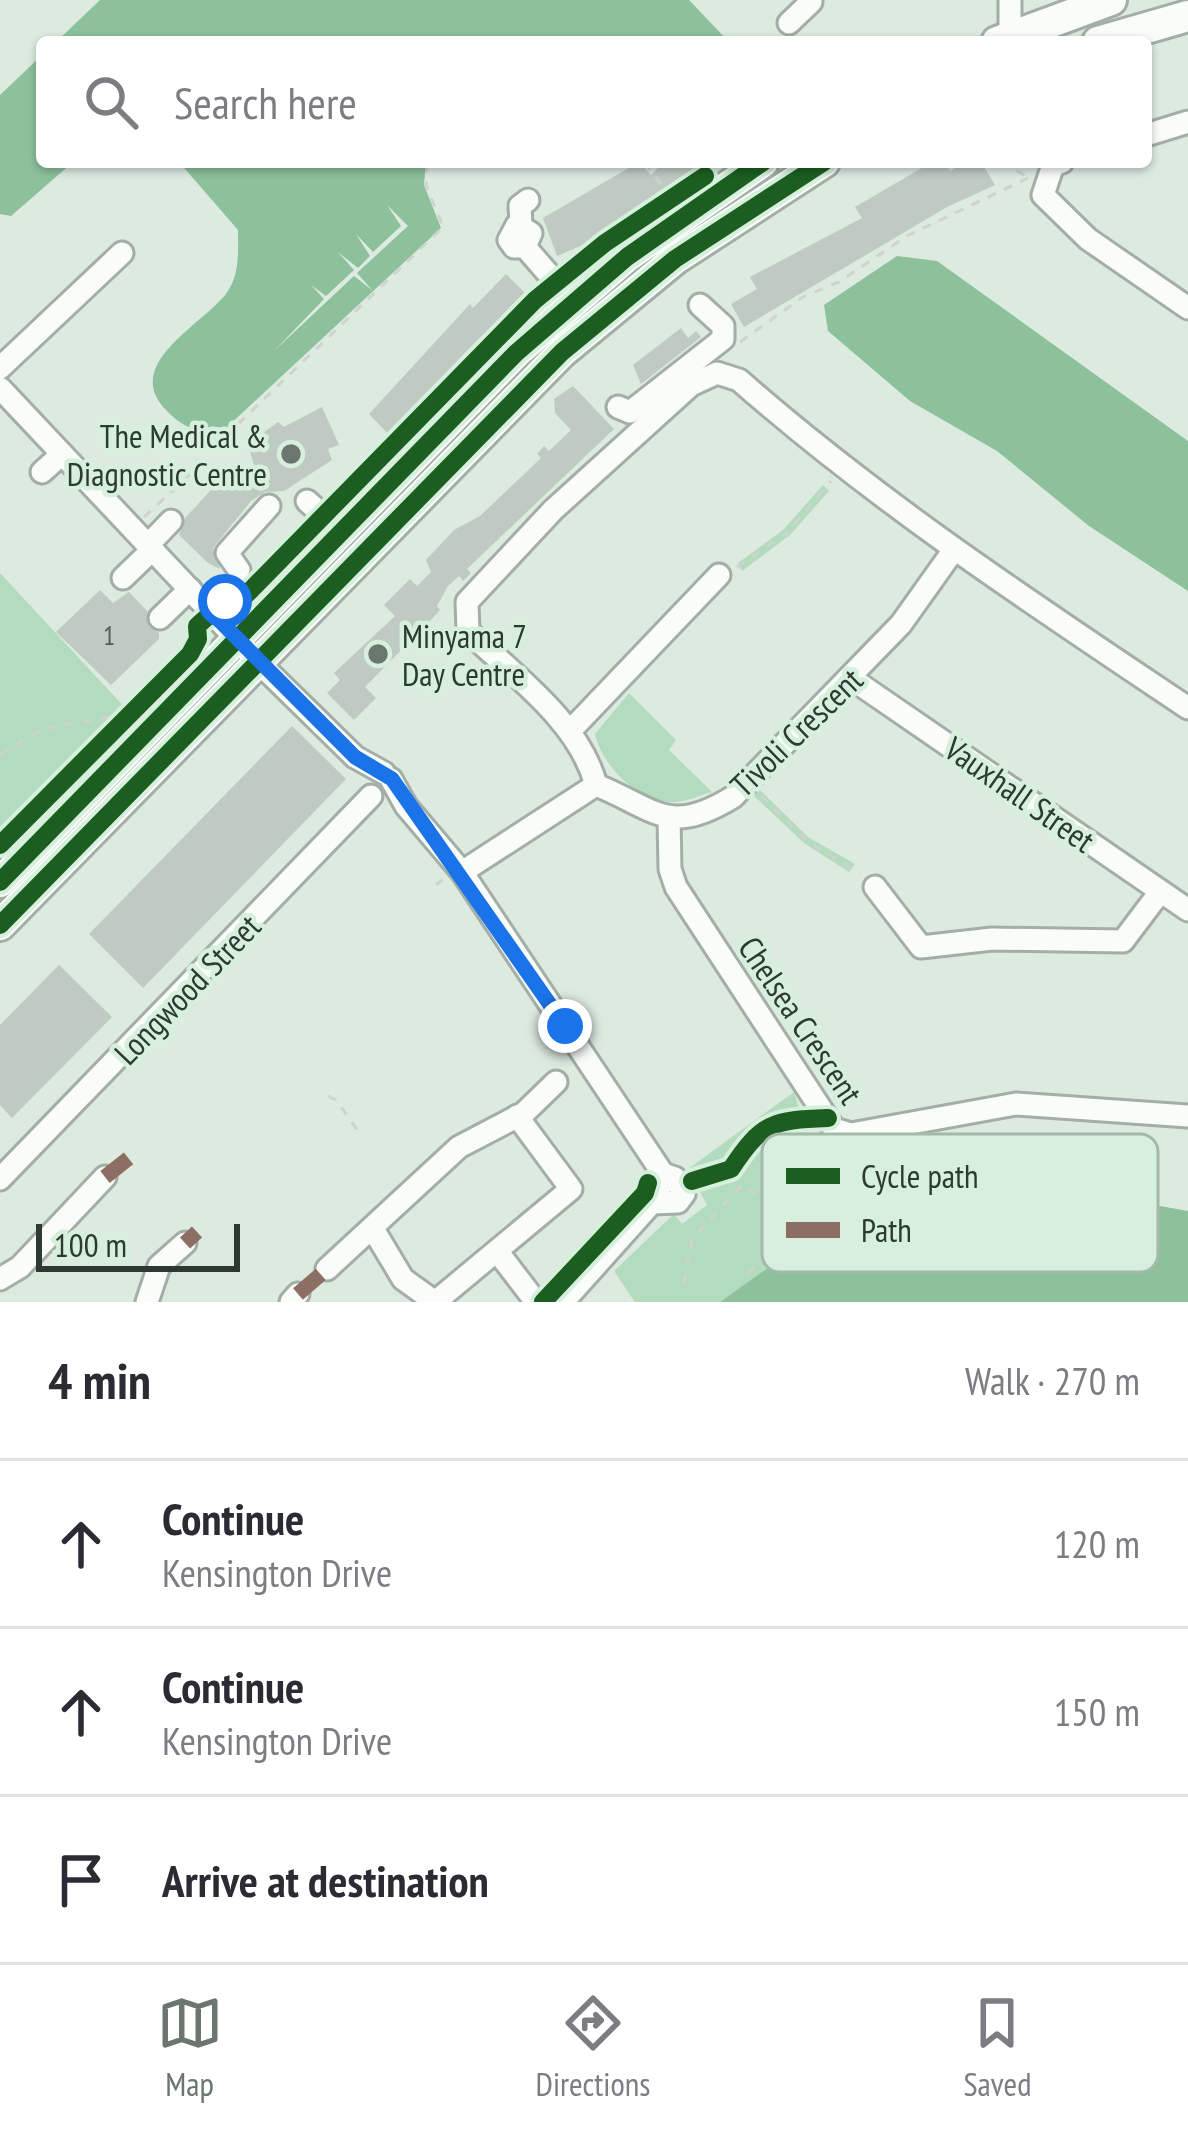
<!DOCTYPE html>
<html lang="en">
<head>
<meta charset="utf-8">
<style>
	:root { --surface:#fff; --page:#f2f2f3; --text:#2b2b33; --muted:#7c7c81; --line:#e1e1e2; --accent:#6b776e }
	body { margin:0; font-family:"PT Sans Narrow",sans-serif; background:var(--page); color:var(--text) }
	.scale { position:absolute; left:36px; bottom:30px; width:204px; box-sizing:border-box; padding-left:12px; border:6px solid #2e3931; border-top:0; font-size:33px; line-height:42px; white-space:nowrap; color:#2e3931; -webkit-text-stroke:9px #d6f0dd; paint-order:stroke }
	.stop { position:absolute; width:36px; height:36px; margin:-27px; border:9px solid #1a73e8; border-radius:50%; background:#fff }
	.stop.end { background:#1a73e8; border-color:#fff; box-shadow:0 3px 12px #0008 }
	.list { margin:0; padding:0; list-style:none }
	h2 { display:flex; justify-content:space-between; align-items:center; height:156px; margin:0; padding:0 48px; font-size:51px }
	h2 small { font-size:39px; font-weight:400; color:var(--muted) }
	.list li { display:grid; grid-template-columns:78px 1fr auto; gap:36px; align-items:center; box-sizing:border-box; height:168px; padding:0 48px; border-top:3px solid var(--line) }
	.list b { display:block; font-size:45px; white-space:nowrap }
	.list p { margin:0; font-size:39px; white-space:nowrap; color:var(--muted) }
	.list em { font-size:39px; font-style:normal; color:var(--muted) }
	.icon { flex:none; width:66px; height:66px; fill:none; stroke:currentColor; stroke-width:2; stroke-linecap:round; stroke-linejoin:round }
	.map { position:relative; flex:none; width:1188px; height:1302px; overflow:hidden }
	.search { position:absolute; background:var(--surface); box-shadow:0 3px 9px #0004; left:36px; right:36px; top:36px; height:132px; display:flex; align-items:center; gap:30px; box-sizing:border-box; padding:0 42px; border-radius:12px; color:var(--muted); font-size:45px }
	.sheet { height:660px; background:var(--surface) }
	nav { display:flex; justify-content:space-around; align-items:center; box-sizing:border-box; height:168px; border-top:3px solid var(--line); background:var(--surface); font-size:33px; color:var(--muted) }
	nav a { display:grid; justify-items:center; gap:6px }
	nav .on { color:var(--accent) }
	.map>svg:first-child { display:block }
	.green { fill:#b3dbbe }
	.water { fill:#8cc19c }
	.pier { fill:#dceae0 }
	.building { fill:#bfcac2 }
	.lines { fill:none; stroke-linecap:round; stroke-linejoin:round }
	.minor-casing { stroke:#a3aea6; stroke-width:27 }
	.highway-casing { stroke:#a3aea6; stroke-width:36 }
	.path { stroke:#ced3d0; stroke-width:3; stroke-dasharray:9 9; stroke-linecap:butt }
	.minor { stroke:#fafcfa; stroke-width:21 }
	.highway { stroke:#fafcfa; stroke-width:30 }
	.quiet { stroke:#8d6e63; stroke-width:15; stroke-dasharray:30 15; stroke-linecap:butt }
	.cycleway-casing { stroke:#d6f0dd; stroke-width:26 }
	.cycleway { stroke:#1b5e20; stroke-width:18 }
	.route { stroke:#1a73e8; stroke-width:15 }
	.poi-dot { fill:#6b776e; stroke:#d6f0dd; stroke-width:4.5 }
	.labels { text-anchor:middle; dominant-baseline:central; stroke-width:9; stroke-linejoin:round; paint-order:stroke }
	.number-label { font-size:27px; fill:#525d55 }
	.poi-label { font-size:33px; fill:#2e3931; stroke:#d6f0dd; text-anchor:end }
	.street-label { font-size:33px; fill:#2e3931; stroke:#d6f0dd }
	.key { fill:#d6f0dd; stroke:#a4b9a9; stroke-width:3 }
	.key-label { font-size:33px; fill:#2e3931 }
</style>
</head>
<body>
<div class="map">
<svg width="1188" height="1302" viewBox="0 0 1188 1302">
	<rect width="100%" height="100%" fill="#dceae0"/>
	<g class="green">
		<polygon points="823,485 829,491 790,535 742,571 738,563 783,530"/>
		<polygon points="0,573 128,711 0,843"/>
		<path d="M 629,693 L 676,740 L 669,750 L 712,792 C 700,795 686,802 673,802 C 638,802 602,766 595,734 Z"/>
		<polygon points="758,788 808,837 855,864 849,872 804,843 752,794"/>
		<polygon points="794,1092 810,1144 789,1180 808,1247 720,1302 635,1302 614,1271 674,1214 682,1224 707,1205 688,1169"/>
	</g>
	<g class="water">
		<polygon points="100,0 689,0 729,42 56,42"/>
		<polygon points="42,55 42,162 73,162 11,216 0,214 0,95"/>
		<path d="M 179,162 L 426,162 L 424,185 L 441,228 L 226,428 C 200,433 185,430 167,411 C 120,365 202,325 226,294 C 240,275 238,253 238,230 Z"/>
		<polygon points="897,256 937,261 1188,441 1188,591 1089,526 997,451 910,401 828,331 824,305"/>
		<polygon points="1025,1182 1188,1211 1188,1302 720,1302 785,1256 923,1198"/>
	</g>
	<polygon class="pier" points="387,205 408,226 357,273 373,291 354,276 274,351 324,299 311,285 326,296 354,270 338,252 358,268 370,256 356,234 373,252 401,226"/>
	<g class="building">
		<polygon points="639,162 651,175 664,162 702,162 599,238 557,256 543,218"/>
		<polygon points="932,162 945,162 950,171 965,162 981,162 995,185 947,207 744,327 731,304 757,289 750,277 862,218 855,207"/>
		<polygon points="506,274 526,294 465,366 391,437 369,414 470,304 473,308"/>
		<polygon points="681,328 688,338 696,331 701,337 641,384 633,365"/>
		<polygon points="573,386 614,429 467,569 471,573 463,581 459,576 448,586 437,606 440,610 427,624 435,633 425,643 417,634 365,687 376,698 354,720 327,693 340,680 334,673 395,616 384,605 410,579 417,586 431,572 426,560 454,530 480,516 541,458 537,454 544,446 549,451 571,430 555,413 554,399"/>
		<polygon points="322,407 339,445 328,449 332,460 284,491 265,492 251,501 213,548 220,569 208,563 179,535 185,518 224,476 239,490 254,465 248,444 278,422 284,427"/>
		<polygon points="100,590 113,603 129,592 147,611 149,627 159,633 159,639 111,685 56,632"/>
		<polygon points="292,726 346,779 143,988 89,934"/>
		<polygon points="59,965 112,1017 12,1118 0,1105 0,1025"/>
	</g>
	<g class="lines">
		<defs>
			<g id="minor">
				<polyline points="789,23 811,2"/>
				<polyline points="1010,37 1010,0"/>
				<polyline points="1146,135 1188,122"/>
				<polyline points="1062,162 1053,165 1043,195 1088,239 1188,308"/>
				<polyline points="521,225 520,206 528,200"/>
				<polyline points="525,247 531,233 517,225 509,240 514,247 525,247 573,302"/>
				<polyline points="0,368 122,253"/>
				<polyline points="0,388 257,661 355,757 384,773"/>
				<polyline points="618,407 630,412 723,339 723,326 700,305"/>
				<polyline points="42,472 62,454"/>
				<polyline points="307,501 341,532"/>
				<polyline points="148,545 171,521"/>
				<polyline points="239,570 227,553 269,506"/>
				<polyline points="123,578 152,550"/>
				<polyline points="160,618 190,589"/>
				<polyline points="852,679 1188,910"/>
				<polyline points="570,731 719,575"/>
				<polyline points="391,779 406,806 462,872 663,1174"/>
				<path d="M 596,785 C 579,721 514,676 468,631 L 467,602 L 553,510 L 691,385 L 717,373 L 739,380 C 879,503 1033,604 1188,708"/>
				<path d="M 596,785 C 656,809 668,837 733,797 L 901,624 L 953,551"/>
				<polyline points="669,818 670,869 676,887 834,1129 851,1134 1016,1104 1188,1116"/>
				<polyline points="462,872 596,785"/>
				<polyline points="875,887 921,947 992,939 1123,941 1160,892"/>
				<polyline points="0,1179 371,796"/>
				<polyline points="653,1203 678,1202 684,1194 675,1178 663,1174"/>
				<polyline points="373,1229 403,1279 435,1302 571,1189 517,1116"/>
				<polyline points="497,1251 536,1302"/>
				<polyline points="327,1269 459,1147 524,1113 556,1082"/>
				<polyline points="0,1279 20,1267 105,1177"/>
				<polyline points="147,1302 159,1266 185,1243"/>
				<polyline points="291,1302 298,1294"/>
				<polyline points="563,1302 658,1196 663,1174"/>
			</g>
			<g id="highway">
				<polyline points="997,42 1111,0"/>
				<polyline points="1098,42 1188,16"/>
				<polyline points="0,882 516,353 627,257 763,162"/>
				<polyline points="0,925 562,352 675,259 824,162"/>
			</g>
		</defs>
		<use href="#minor" class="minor-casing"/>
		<use href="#highway" class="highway-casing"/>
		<g class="path">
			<polyline points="645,162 671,198"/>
			<polyline points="1001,162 1026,176"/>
			<polyline points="740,342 803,297 839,282 907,236 1028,178"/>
			<polyline points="144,517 196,469 201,438 215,439 235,427 443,227 426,185 427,162"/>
			<polyline points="737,567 786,534 831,481"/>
			<polyline points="0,754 43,729 133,712"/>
			<polyline points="761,796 807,841 860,874"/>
			<polyline points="436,885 442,880"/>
			<polyline points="328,1096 336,1100 361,1135"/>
			<polyline points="731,1169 741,1183"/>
			<path d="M 684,1283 L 692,1239 L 742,1185 L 783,1213 C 788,1244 769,1256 746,1274"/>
		</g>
		<use href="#minor" class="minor"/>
		<use href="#highway" class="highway"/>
		<g class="quiet">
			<polyline points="105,1177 129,1158"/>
			<polyline points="185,1243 197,1232"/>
			<polyline points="298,1294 327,1269"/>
		</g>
		<defs>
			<g id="cycleway">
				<polyline points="0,845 190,654 198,639 197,626 225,601 243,598 535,300 605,243 705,176"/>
				<polyline points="0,882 516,353 627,257 763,162"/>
				<polyline points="0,925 562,352 675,259 824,162"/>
				<path d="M 692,1181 L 731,1169 C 762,1122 773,1120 828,1118"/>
				<polyline points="543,1302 645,1193 648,1183"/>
			</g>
		</defs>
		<use href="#cycleway" class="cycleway-casing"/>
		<use href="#cycleway" class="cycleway"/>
	</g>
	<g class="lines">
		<polyline class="route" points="225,601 212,613 355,757 392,779 565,1026"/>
	</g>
	<g class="poi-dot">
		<circle cx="291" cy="454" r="12"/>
		<circle cx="378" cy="654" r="12"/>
	</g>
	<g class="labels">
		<g class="number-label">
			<text x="109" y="635">1</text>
		</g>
		<g class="poi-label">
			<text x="267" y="435">The Medical &amp;<tspan x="267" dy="38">Diagnostic Centre</tspan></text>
			<text x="402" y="635" text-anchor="start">Minyama 7<tspan x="402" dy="38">Day Centre</tspan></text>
		</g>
		<g class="street-label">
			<text transform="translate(796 732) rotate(-44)">Tivoli Crescent</text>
			<text transform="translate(1020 794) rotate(35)">Vauxhall Street</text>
			<text transform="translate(187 989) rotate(-46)">Longwood Street</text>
			<text transform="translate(801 1020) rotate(56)">Chelsea Crescent</text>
		</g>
	</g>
	<rect x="762" y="1134" width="396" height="138" rx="18" class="key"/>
	<rect x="786" y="1168" width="54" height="16" fill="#1b5e20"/>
	<rect x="786" y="1222" width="54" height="16" fill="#8d6e63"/>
	<g class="key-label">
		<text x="861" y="1188">Cycle path</text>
		<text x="861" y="1242">Path</text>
	</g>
</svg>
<div class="scale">100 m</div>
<div class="stop" style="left:225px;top:601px"></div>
<div class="stop end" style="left:565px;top:1026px"></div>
<div class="search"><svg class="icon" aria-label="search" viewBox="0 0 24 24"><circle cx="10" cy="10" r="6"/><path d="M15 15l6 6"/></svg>Search here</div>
</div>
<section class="sheet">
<h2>4 min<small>Walk · 270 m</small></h2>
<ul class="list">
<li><svg class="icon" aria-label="ahead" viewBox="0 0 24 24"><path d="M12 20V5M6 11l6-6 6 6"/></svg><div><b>Continue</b><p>Kensington Drive</p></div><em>120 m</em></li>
<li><svg class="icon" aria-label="ahead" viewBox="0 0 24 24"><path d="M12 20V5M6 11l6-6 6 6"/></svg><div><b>Continue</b><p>Kensington Drive</p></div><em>150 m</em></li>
<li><svg class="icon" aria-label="arrive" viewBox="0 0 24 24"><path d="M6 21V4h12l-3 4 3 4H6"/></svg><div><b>Arrive at destination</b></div></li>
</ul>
</section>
<nav>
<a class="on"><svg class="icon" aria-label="map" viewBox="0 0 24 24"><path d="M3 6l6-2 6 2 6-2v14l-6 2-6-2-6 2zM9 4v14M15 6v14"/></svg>Map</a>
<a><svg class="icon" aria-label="directions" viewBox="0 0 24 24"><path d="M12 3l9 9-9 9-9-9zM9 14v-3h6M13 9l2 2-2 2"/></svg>Directions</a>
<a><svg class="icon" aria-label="saved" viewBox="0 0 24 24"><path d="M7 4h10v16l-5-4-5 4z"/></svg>Saved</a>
</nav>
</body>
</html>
